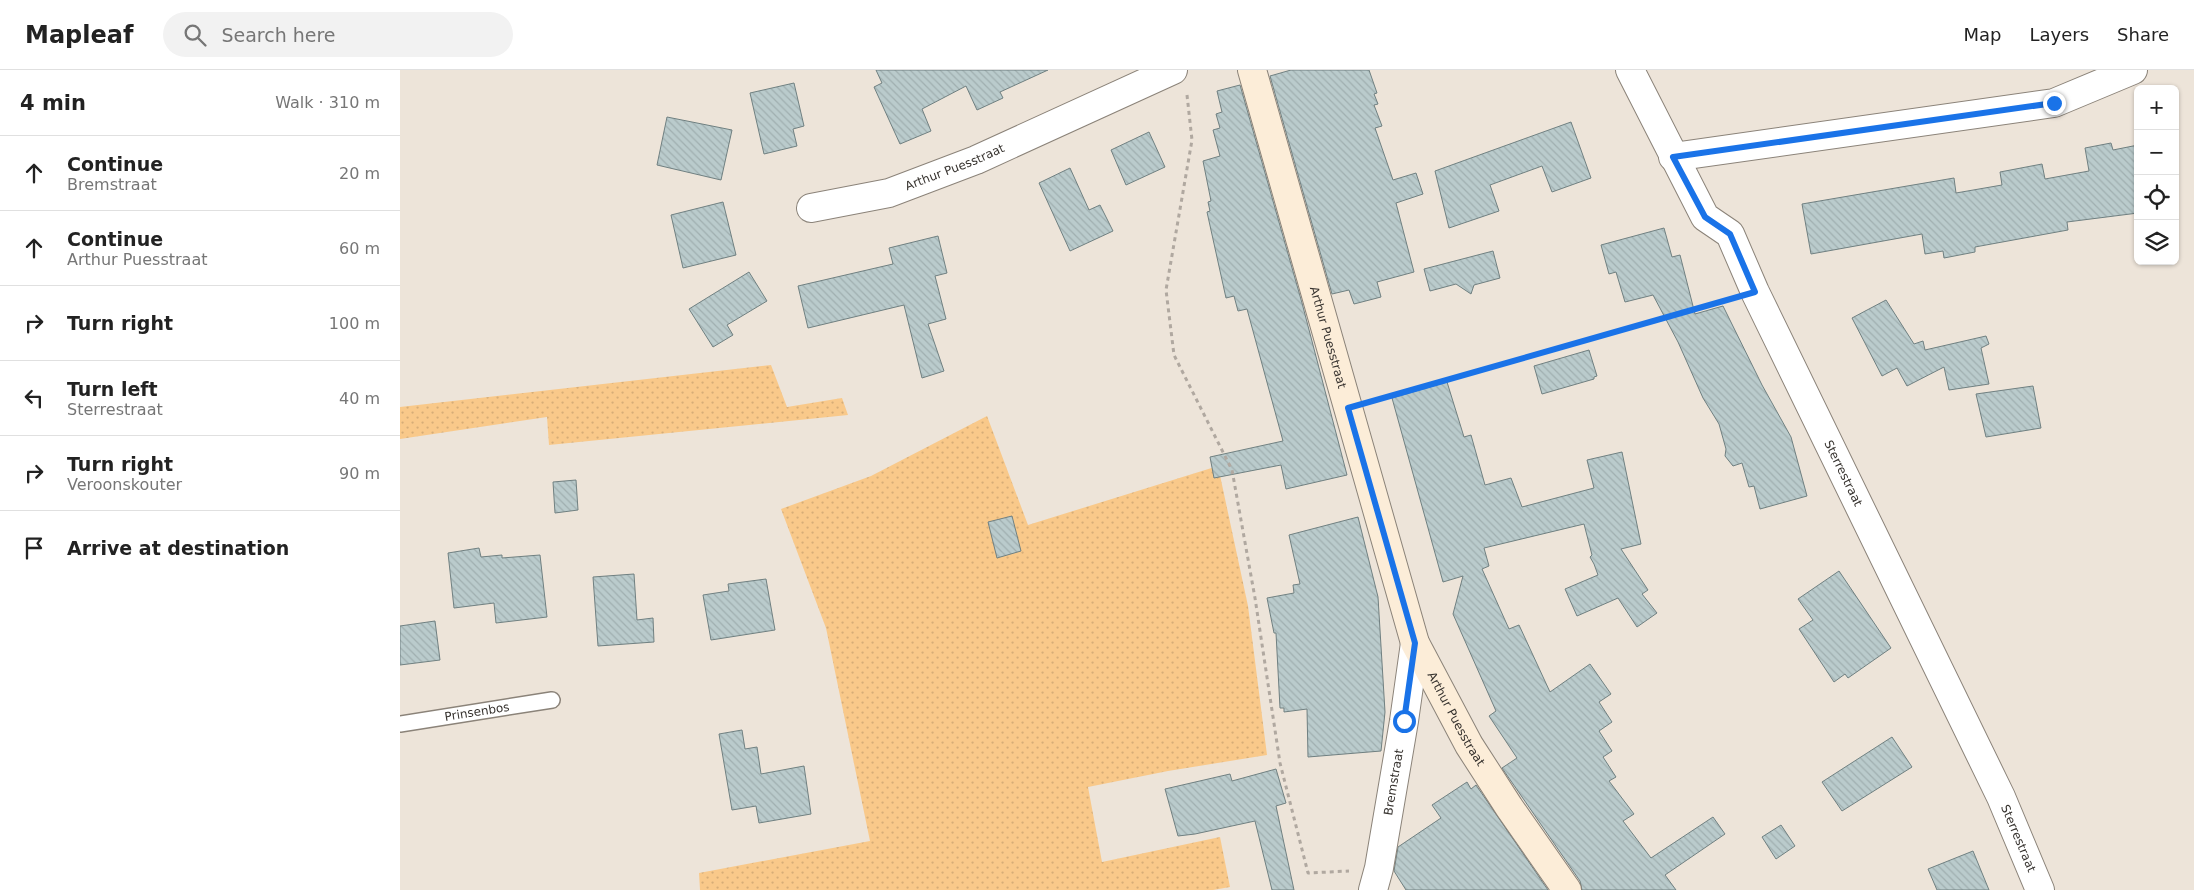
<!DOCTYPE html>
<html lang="en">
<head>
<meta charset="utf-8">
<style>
	:root { --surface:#fff; --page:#f2f2f2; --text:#222; --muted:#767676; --line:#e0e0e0 }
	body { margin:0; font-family:"DejaVu Sans",sans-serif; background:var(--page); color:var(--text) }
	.controls { position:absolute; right:15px; top:15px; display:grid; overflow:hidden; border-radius:8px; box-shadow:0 1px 4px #0004 }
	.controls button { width:45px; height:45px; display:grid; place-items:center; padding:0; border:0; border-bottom:1px solid var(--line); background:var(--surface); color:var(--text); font:25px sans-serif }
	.stop { position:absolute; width:15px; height:15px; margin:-11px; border:4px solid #1a73e8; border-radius:50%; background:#fff }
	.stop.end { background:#1a73e8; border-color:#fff; box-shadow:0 1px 5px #0008 }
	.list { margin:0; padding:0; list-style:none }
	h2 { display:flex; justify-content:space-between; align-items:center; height:65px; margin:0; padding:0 20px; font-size:21px }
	h2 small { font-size:16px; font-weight:400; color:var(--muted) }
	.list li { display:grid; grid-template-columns:32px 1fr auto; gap:15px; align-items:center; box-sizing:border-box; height:75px; padding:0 20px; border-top:1px solid var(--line) }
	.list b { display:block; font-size:19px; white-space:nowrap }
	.list p { margin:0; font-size:16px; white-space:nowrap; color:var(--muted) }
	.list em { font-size:16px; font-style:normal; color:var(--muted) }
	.icon { flex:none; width:28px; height:28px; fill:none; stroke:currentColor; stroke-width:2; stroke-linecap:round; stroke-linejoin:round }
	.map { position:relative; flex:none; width:1794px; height:820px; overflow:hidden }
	header { display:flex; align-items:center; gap:30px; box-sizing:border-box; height:70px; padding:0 25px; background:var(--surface); border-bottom:1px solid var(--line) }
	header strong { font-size:24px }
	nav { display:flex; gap:28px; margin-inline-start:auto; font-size:18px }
	.search { width:350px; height:45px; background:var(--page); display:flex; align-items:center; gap:12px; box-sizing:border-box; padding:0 18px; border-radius:28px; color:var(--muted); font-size:19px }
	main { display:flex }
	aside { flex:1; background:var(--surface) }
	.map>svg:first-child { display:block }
	.grass { fill:url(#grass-dots) }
	.building { fill:url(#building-back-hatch); stroke:#708081 }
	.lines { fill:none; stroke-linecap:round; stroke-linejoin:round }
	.lane-casing { stroke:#8b8379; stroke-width:18 }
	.street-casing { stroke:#8b8379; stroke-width:30 }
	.secondary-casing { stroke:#8b8379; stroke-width:30 }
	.path { stroke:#b0a8a0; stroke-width:3; stroke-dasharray:4 4; stroke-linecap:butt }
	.lane { stroke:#fff; stroke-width:15 }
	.street { stroke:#fff; stroke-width:28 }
	.secondary { stroke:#fcedd8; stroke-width:28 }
	.route { stroke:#1a73e8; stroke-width:6 }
	.labels { text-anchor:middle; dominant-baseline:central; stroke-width:4; stroke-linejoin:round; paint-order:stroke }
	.street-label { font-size:12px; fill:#37332f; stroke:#fbf2e6 }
</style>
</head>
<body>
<header>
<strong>Mapleaf</strong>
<div class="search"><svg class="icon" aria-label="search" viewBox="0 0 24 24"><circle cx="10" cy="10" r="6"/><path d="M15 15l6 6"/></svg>Search here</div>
<nav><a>Map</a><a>Layers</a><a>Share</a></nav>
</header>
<main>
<aside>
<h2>4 min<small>Walk · 310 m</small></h2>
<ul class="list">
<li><svg class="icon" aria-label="ahead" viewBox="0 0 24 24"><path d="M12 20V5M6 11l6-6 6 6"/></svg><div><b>Continue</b><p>Bremstraat</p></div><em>20 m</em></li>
<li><svg class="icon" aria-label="ahead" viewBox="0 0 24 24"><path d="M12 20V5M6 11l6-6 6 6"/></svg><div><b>Continue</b><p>Arthur Puesstraat</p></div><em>60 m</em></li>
<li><svg class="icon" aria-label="right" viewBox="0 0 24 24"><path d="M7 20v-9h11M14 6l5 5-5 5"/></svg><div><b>Turn right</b></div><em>100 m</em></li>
<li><svg class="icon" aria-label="left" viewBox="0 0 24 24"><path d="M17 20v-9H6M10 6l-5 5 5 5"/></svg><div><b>Turn left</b><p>Sterrestraat</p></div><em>40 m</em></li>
<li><svg class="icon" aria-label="right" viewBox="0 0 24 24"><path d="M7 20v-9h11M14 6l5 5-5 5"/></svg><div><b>Turn right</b><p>Veroonskouter</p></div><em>90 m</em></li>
<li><svg class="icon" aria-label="arrive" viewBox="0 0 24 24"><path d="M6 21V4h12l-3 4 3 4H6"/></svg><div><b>Arrive at destination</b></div></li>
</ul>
</aside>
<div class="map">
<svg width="1794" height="820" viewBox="0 0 1794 820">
	<defs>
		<pattern id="grass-dots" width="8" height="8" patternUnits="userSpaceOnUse" patternTransform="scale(1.25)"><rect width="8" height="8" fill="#f9c98a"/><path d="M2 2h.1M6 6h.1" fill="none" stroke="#d6ad77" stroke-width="1.8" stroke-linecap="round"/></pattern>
		<pattern id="building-back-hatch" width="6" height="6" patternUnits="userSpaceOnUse" patternTransform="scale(1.25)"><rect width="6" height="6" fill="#bacbcc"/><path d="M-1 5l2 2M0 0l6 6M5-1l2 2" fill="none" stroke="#a0afb0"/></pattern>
	</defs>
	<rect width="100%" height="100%" fill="#ede4d9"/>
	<g class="grass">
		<polygon points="371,295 387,337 442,328 448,345 149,375 147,347 0,369 0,337"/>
		<polygon points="587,346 628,455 818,396 848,536 867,685 768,701 688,717 702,792 820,767 830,817 813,820 300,820 299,803 470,771 426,558 381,439 471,406"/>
	</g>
	<g class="building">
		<polygon points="476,0 648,0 600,22 603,28 577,40 566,16 522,39 531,61 500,74 474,17 482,13"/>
		<polygon points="891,0 969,0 977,23 974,24 978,34 974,35 982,56 975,58 993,110 1016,103 1023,124 996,133 1014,202 977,212 981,227 954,234 949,220 932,224 870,6"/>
		<polygon points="394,13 404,56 393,59 397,76 364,84 350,23"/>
		<polygon points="840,15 902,233 947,405 886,419 881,395 814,408 810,387 883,371 847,239 838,241 834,226 826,228 807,142 810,141 808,132 811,131 803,91 820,86 813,60 820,58 816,44 822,42 817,21"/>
		<polygon points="267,47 332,60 321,110 257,95"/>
		<polygon points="1171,52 1191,108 1152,122 1142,96 1090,115 1099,141 1049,158 1035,101"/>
		<polygon points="749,62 765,97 726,115 711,80"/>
		<polygon points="1711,73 1713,80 1738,75 1738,143 1667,152 1668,160 1575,177 1575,182 1544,188 1543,181 1525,184 1522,164 1411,184 1402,134 1554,108 1556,123 1602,115 1600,102 1642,94 1645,109 1689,101 1685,78"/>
		<polygon points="670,98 689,140 700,135 713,161 670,181 639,113"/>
		<polygon points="323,132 336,185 283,198 271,145"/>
		<polygon points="1264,158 1272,187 1280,185 1295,244 1323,236 1362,315 1391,367 1407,426 1360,439 1354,416 1349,417 1342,393 1333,396 1325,386 1326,379 1319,354 1303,328 1278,272 1253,225 1225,232 1216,202 1209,204 1201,175"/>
		<polygon points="538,166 547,203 535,206 546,249 528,254 544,301 522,308 504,235 408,258 398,216 493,194 489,178"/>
		<polygon points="1093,181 1100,208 1074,215 1071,224 1056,214 1030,221 1024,199"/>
		<polygon points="349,202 367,231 327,255 333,265 313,277 289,239"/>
		<polygon points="1486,230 1514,274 1523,271 1525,280 1586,266 1589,274 1581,278 1589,314 1549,320 1544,297 1507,316 1497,298 1482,306 1452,248"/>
		<polygon points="1189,280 1197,306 1194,307 1194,309 1142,324 1134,296"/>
		<polygon points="1047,312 1064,367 1071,365 1085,415 1111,408 1122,437 1194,418 1187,390 1222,382 1241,474 1221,479 1248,520 1242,524 1257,543 1237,557 1218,528 1177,546 1165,519 1198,505 1194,494 1190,487 1192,485 1184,454 1084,478 1089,496 1082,499 1109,559 1119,555 1150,622 1190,594 1211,624 1199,632 1212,652 1199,661 1212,681 1203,687 1216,707 1209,711 1234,744 1223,751 1251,788 1313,747 1325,764 1265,805 1276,820 1182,820 1180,811 1102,698 1117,688 1089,646 1096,641 1053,544 1063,506 1043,512 992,328"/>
		<polygon points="1633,316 1641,358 1586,367 1576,324"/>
		<polygon points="176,410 178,440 155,443 153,412"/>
		<polygon points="612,446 621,481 597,488 588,452"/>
		<polygon points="958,447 978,527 985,642 981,681 908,687 907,639 884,642 884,638 880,638 876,563 874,563 867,528 894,523 893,515 900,514 889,465"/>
		<polygon points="79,478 81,487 102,485 102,488 140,485 147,547 96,553 94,533 54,538 48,483"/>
		<polygon points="1439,501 1491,578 1448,608 1445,604 1434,612 1399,559 1413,550 1398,529"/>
		<polygon points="234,504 237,550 253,548 254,572 198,576 193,507"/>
		<polygon points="366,509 375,560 311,570 303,525 329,521 328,514"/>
		<polygon points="35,551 40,590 0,595 0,556"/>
		<polygon points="342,660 345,679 357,677 361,704 404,696 411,744 359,753 356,736 332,740 319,664"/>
		<polygon points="1492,667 1512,697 1442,741 1422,712"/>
		<polygon points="876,699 886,733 876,736 894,820 872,820 855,751 795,764 778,766 765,719 830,704 832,711"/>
		<polygon points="1067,712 1071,719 1076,715 1148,820 1006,820 994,801 998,777 1041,748 1032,735"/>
		<polygon points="1381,755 1395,776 1376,789 1362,767"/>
		<polygon points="1573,781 1589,820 1537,820 1528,799"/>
	</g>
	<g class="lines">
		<defs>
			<g id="lane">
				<path id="s1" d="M 0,654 L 152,630"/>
			</g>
			<g id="street">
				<path id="s2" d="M 1230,0 L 1305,147 L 1330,164 L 1355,222 L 1601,727 L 1640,820"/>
				<polyline points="1273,87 1654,33 1733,0"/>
				<path id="s3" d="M 411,138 L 489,123 L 576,90 L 773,0"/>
				<path id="s4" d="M 973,820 L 979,798 L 1004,651 L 1015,573"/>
			</g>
			<g id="secondary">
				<path id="s5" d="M 852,0 L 1015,573 L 1069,675 L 1109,737 L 1167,820"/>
			</g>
		</defs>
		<use href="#lane" class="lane-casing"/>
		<use href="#street" class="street-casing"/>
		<use href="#secondary" class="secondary-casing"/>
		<g class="path">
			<polyline points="787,25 792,70 766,220 774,285 832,400 855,528 880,693 908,803 949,801"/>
			<polyline points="975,330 1327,230"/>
		</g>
		<use href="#lane" class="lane"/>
		<use href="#street" class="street"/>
		<use href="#secondary" class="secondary"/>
	</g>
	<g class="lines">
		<polyline class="route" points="1004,651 1015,573 948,338 1355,222 1330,164 1305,147 1273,87 1654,33"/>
	</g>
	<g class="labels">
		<g class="street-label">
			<text stroke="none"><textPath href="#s3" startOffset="150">Arthur Puesstraat</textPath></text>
			<text stroke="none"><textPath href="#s5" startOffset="278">Arthur Puesstraat</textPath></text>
			<text stroke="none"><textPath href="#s2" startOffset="460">Sterrestraat</textPath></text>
			<text stroke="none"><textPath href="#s1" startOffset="78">Prinsenbos</textPath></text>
			<text stroke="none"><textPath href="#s5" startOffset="682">Arthur Puesstraat</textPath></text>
			<text stroke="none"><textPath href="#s4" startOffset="110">Bremstraat</textPath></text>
			<text stroke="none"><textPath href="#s2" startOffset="865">Sterrestraat</textPath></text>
		</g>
	</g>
</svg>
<div class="controls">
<button>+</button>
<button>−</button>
<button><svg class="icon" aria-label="locate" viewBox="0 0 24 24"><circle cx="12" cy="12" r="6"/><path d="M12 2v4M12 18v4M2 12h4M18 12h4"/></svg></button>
<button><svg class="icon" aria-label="layers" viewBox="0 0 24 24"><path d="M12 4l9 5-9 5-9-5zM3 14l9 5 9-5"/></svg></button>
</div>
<div class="stop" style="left:1004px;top:651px"></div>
<div class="stop end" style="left:1654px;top:33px"></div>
</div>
</main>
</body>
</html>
